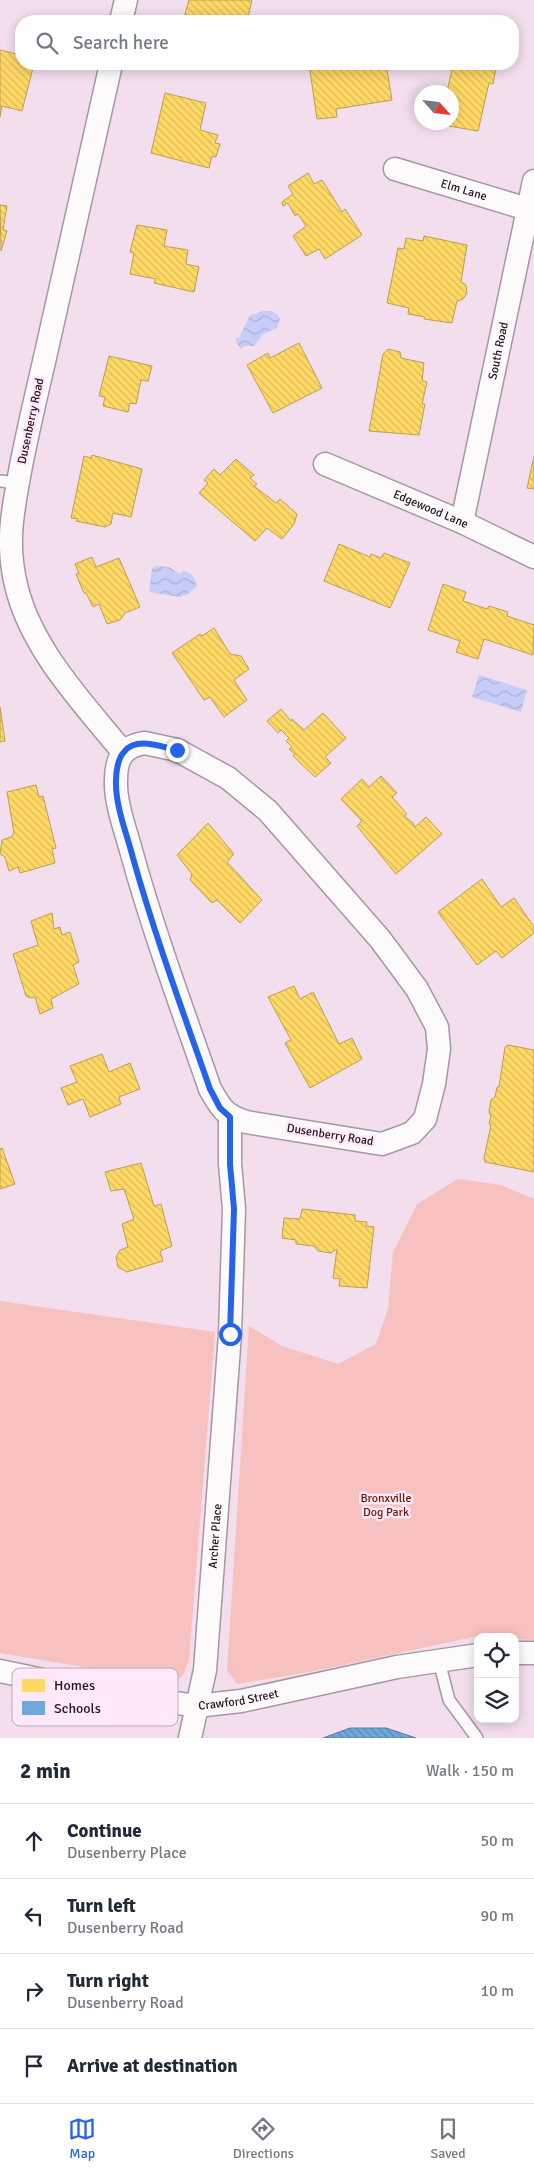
<!DOCTYPE html>
<html lang="en">
<head>
<meta charset="utf-8">
<style>
	:root { --surface:#fff; --page:#f2f2f3; --text:#1f2937; --muted:#747a83; --line:#e0e1e3; --accent:#2563eb }
	body { margin:0; font-family:Signika,sans-serif; background:var(--page); color:var(--text) }
	.controls { position:absolute; right:15px; bottom:15px; display:grid; overflow:hidden; border-radius:10px; box-shadow:0 2px 12px #0003 }
	.controls button { width:45px; height:45px; display:grid; place-items:center; padding:0; border:0; border-bottom:1px solid var(--line); background:var(--surface); color:var(--text); font:25px sans-serif }
	.compass { position:absolute; left:414px; top:85px; width:45px; height:45px; border-radius:50%; background:var(--surface); box-shadow:0 2px 12px #0003; rotate:117deg }
	.stop { position:absolute; width:15px; height:15px; margin:-11px; border:4px solid #2563eb; border-radius:50%; background:#fff }
	.stop.end { background:#2563eb; border-color:#fff; box-shadow:0 1px 5px #0008 }
	.list { margin:0; padding:0; list-style:none }
	h2 { display:flex; justify-content:space-between; align-items:center; height:65px; margin:0; padding:0 20px; font-size:21px }
	h2 small { font-size:16px; font-weight:400; color:var(--muted) }
	.list li { display:grid; grid-template-columns:32px 1fr auto; gap:15px; align-items:center; box-sizing:border-box; height:75px; padding:0 20px; border-top:1px solid var(--line) }
	.list b { display:block; font-size:19px; white-space:nowrap }
	.list p { margin:0; font-size:16px; white-space:nowrap; color:var(--muted) }
	.list em { font-size:16px; font-style:normal; color:var(--muted) }
	.icon { flex:none; width:28px; height:28px; fill:none; stroke:currentColor; stroke-width:2; stroke-linecap:round; stroke-linejoin:round }
	.map { position:relative; flex:none; width:534px; height:1738px; overflow:hidden }
	.search { position:absolute; background:var(--surface); box-shadow:0 2px 12px #0003; left:15px; right:15px; top:15px; height:55px; display:flex; align-items:center; gap:12px; box-sizing:border-box; padding:0 18px; border-radius:20px; color:var(--muted); font-size:19px }
	.sheet { height:365px; background:var(--surface) }
	nav { display:flex; justify-content:space-around; align-items:center; box-sizing:border-box; height:70px; border-top:1px solid var(--line); background:var(--surface); font-size:14px; color:var(--muted) }
	nav a { display:grid; justify-items:center; gap:2px }
	nav .on { color:var(--accent) }
	.map>svg:first-child { display:block }
	.park { fill:#f6c1be }
	.water { fill:url(#water-waves) }
	.homes { fill:url(#homes-back-hatch); stroke:#bd9e51 }
	.schools { fill:url(#schools-back-hatch); stroke:#587ca3 }
	.lines { fill:none; stroke-linecap:round; stroke-linejoin:round }
	.lane-casing { stroke:#a697a2; stroke-width:14 }
	.street-casing { stroke:#a697a2; stroke-width:25 }
	.lane { stroke:#fdfafc; stroke-width:11 }
	.street { stroke:#fdfafc; stroke-width:22 }
	.route { stroke:#2563eb; stroke-width:6 }
	.labels { text-anchor:middle; dominant-baseline:central; stroke-width:5; stroke-linejoin:round; paint-order:stroke }
	.street-label { font-size:12px; fill:#22151f; stroke:#fee8f9 }
	.park-label { font-size:12px; fill:#711401; stroke:#fee8f9 }
	.key { fill:#fee8f9; stroke:#bca9b8; stroke-width:1 }
	.key-label { font-size:14px; fill:#22151f }
</style>
</head>
<body>
<div class="map">
<svg width="534" height="1738" viewBox="0 0 534 1738">
	<defs>
		<pattern id="water-waves" width="16" height="10" patternUnits="userSpaceOnUse" patternTransform="scale(1.25)"><rect width="16" height="10" fill="#c8ccf8"/><path d="M0 5q4-4 8 0t8 0" fill="none" stroke="#acaed4"/></pattern>
		<pattern id="homes-back-hatch" width="6" height="6" patternUnits="userSpaceOnUse" patternTransform="scale(1.25)"><rect width="6" height="6" fill="#ffd966"/><path d="M-1 5l2 2M0 0l6 6M5-1l2 2" fill="none" stroke="#dab958"/></pattern>
		<pattern id="schools-back-hatch" width="6" height="6" patternUnits="userSpaceOnUse" patternTransform="scale(1.25)"><rect width="6" height="6" fill="#6fa8dc"/><path d="M-1 5l2 2M0 0l6 6M5-1l2 2" fill="none" stroke="#5b88b2"/></pattern>
	</defs>
	<rect width="100%" height="100%" fill="#f2deed"/>
	<g class="park">
		<polygon points="458,1179 501,1185 534,1199 534,1640 515,1639 515,1637 478,1636 315,1671 237,1684 227,1670 249,1326 282,1346 338,1364 376,1344 388,1309 393,1252 417,1204"/>
		<polygon points="0,1301 215,1332 189,1660 183,1675 173,1682 0,1653"/>
	</g>
	<g class="water">
		<polygon points="263,311 272,311 278,315 280,320 277,328 263,334 254,346 244,346 241,349 236,342 236,338 239,338 250,315"/>
		<path d="M 157,566 L 169,567 L 179,574 L 183,571 C 193,573 194,577 197,586 L 188,594 L 180,597 L 149,592 L 152,568 Z"/>
		<polygon points="479,675 527,690 521,712 472,697"/>
	</g>
	<g class="homes">
		<polygon points="189,0 252,0 247,21 183,21"/>
		<polygon points="0,50 21,55 21,64 34,64 22,111 2,106 0,117"/>
		<polygon points="309,64 386,64 392,100 336,109 337,117 317,119"/>
		<polygon points="453,64 497,64 493,84 489,83 478,131 449,126 453,114 452,92 447,92"/>
		<polygon points="165,93 206,103 200,130 218,135 215,143 220,144 216,157 212,156 209,168 151,153"/>
		<polygon points="308,173 314,184 322,180 342,212 345,209 362,235 325,259 319,249 306,256 293,236 306,226 298,214 295,216 288,203 283,206 282,202 293,194 288,186"/>
		<polygon points="0,205 7,206 3,230 7,231 1,251"/>
		<polygon points="137,225 167,230 164,246 188,250 186,264 199,267 194,292 154,283 156,279 130,274 134,253 130,252"/>
		<polygon points="424,236 467,245 461,282 466,285 467,293 463,299 457,301 452,323 424,319 425,317 408,314 409,308 387,303 398,248 404,249 406,238 423,241"/>
		<polygon points="299,343 322,388 273,413 247,365 268,353 270,358"/>
		<polygon points="388,349 400,352 401,358 424,363 422,381 427,382 422,404 425,404 419,435 369,431 383,354"/>
		<polygon points="109,356 152,366 148,381 141,380 136,404 130,403 128,412 103,406 105,397 99,396"/>
		<polygon points="92,455 142,469 131,517 113,513 111,524 105,527 76,521 78,519 71,518 84,456 91,458"/>
		<polygon points="534,456 534,489 527,488"/>
		<polygon points="236,459 254,475 250,478 257,484 254,486 276,503 280,499 297,514 294,524 282,539 267,528 255,541 199,493 208,483 204,480 214,469 220,475"/>
		<polygon points="339,544 370,557 371,554 381,558 384,553 410,563 390,608 324,581"/>
		<polygon points="92,557 96,567 119,558 140,607 125,613 120,620 107,624 99,604 93,607 86,593 84,593 76,574 79,573 75,564"/>
		<polygon points="443,584 466,592 463,601 487,609 489,606 508,612 507,616 534,625 533,655 484,639 478,659 456,652 460,641 428,630"/>
		<polygon points="214,628 230,654 241,656 249,669 234,680 247,700 224,717 210,697 204,700 172,653 200,634 202,636"/>
		<polygon points="0,707 5,741 0,742"/>
		<polygon points="281,709 291,721 292,719 304,730 323,713 346,738 325,757 331,763 315,777 293,756 295,754 289,749 292,747 286,741 289,738 281,730 278,733 267,721"/>
		<polygon points="381,776 397,793 392,797 407,814 404,816 413,823 415,827 426,817 442,834 396,874 357,826 362,821 341,799 362,779 369,787"/>
		<polygon points="36,785 39,797 43,796 56,848 52,849 55,863 20,873 18,867 9,871 5,857 0,854 2,840 11,837 14,833 7,792"/>
		<polygon points="208,823 234,854 227,862 262,900 240,923 217,900 212,903 190,880 192,874 177,855"/>
		<polygon points="482,879 501,907 514,898 534,927 534,933 502,958 496,951 477,965 438,912"/>
		<polygon points="52,913 54,929 60,927 62,935 70,932 79,962 73,965 79,984 51,999 53,1008 40,1014 35,997 31,998 26,996 13,954 38,945 31,921"/>
		<polygon points="294,986 300,999 313,992 339,1044 352,1038 362,1059 310,1088 285,1043 291,1040 268,997"/>
		<polygon points="508,1045 534,1050 534,1172 485,1162 484,1158 491,1125 489,1124 491,1116 489,1112 491,1100 495,1097 497,1087 499,1087 505,1047"/>
		<polygon points="102,1054 109,1072 130,1063 140,1089 119,1097 121,1104 90,1117 83,1099 68,1105 61,1088 77,1082 70,1066"/>
		<polygon points="2,1148 15,1184 0,1189 0,1149"/>
		<polygon points="141,1163 154,1206 161,1204 172,1246 160,1251 163,1261 127,1272 118,1267 116,1257 120,1250 128,1247 122,1224 134,1219 124,1189 111,1191 105,1172"/>
		<polygon points="302,1209 355,1215 355,1221 367,1222 366,1226 374,1227 367,1288 339,1286 340,1279 333,1278 337,1249 331,1253 318,1251 314,1246 296,1244 296,1240 282,1238 284,1218 300,1219"/>
	</g>
	<polygon class="schools" points="350,1728 386,1728 416,1738 323,1738"/>
	<g class="lines">
		<defs>
			<g id="lane">
				<polyline points="0,481 18,483"/>
				<polyline points="439,1661 449,1700 477,1738"/>
			</g>
			<g id="street">
				<polyline points="121,21 126,0"/>
				<path d="M 111,64 C 90,157 69,250 48,344 C 39,384 29,425 21,466 C 13,510 5,543 17,589 C 33,651 83,703 123,752"/>
				<path id="s1" d="M 395,169 L 534,211"/>
				<path id="s2" d="M 325,464 L 462,522 L 534,557"/>
				<path id="s3" d="M 462,522 L 534,181"/>
				<path d="M 145,743 L 177,750 L 228,778 L 268,811 L 380,939 L 417,989 L 437,1027 L 439,1049 L 434,1084 L 425,1119 L 412,1133 L 382,1144 L 246,1122 C 224,1115 221,1108 210,1089 C 183,1011 154,933 132,854 C 126,831 115,804 116,780 C 116,758 123,746 145,743 Z"/>
				<polyline points="515,1653 534,1653"/>
				<path id="s4" d="M 0,1671 L 81,1688 L 196,1706 L 241,1701 L 397,1667 L 478,1655"/>
				<path id="s5" d="M 190,1738 L 205,1670 L 230,1334 L 234,1209 L 230,1164 L 230,1117"/>
			</g>
		</defs>
		<use href="#lane" class="lane-casing"/>
		<use href="#street" class="street-casing"/>
		<use href="#lane" class="lane"/>
		<use href="#street" class="street"/>
	</g>
	<g class="lines">
		<path class="route" d="M 177,750 C 161,747 136,736 124,752 C 118,758 116,772 116,780 C 115,806 127,834 133,858 C 155,936 183,1012 210,1089 L 220,1108 L 230,1117 L 230,1164 L 234,1209 L 230,1334"/>
	</g>
	<g class="labels">
		<g class="street-label">
			<text stroke="none"><textPath href="#s1" startOffset="72">Elm Lane</textPath></text>
			<text stroke="none"><textPath href="#s3" startOffset="175">South Road</textPath></text>
			<text transform="translate(31 421) rotate(-78)">Dusenberry Road</text>
			<text stroke="none"><textPath href="#s2" startOffset="115">Edgewood Lane</textPath></text>
			<text transform="translate(330 1135) rotate(9)">Dusenberry Road</text>
			<text stroke="none"><textPath href="#s5" startOffset="204">Archer Place</textPath></text>
			<text stroke="none"><textPath href="#s4" startOffset="242">Crawford Street</textPath></text>
		</g>
		<g class="park-label">
			<text x="386" y="1498">Bronxville<tspan x="386" dy="14">Dog Park</tspan></text>
		</g>
	</g>
	<rect x="12" y="1668" width="166" height="58" rx="8" class="key"/>
	<rect x="22" y="1679" width="23" height="13" fill="#ffd966"/>
	<rect x="22" y="1701" width="23" height="14" fill="#6fa8dc"/>
	<g class="key-label">
		<text x="54" y="1690">Homes</text>
		<text x="54" y="1713">Schools</text>
	</g>
</svg>
<div class="controls">
<button><svg class="icon" aria-label="locate" viewBox="0 0 24 24"><circle cx="12" cy="12" r="6"/><path d="M12 2v4M12 18v4M2 12h4M18 12h4"/></svg></button>
<button><svg class="icon" aria-label="layers" viewBox="0 0 24 24"><path d="M12 4l9 5-9 5-9-5zM3 14l9 5 9-5"/></svg></button>
</div>
<svg class="compass" viewBox="-18 -18 36 36"><path d="M0-13l5 13h-10z" fill="#e53935"/><path d="M0 13l5-13h-10z" fill="#747a83"/></svg>
<div class="stop" style="left:230px;top:1334px"></div>
<div class="stop end" style="left:177px;top:750px"></div>
<div class="search"><svg class="icon" aria-label="search" viewBox="0 0 24 24"><circle cx="10" cy="10" r="6"/><path d="M15 15l6 6"/></svg>Search here</div>
</div>
<section class="sheet">
<h2>2 min<small>Walk · 150 m</small></h2>
<ul class="list">
<li><svg class="icon" aria-label="ahead" viewBox="0 0 24 24"><path d="M12 20V5M6 11l6-6 6 6"/></svg><div><b>Continue</b><p>Dusenberry Place</p></div><em>50 m</em></li>
<li><svg class="icon" aria-label="left" viewBox="0 0 24 24"><path d="M17 20v-9H6M10 6l-5 5 5 5"/></svg><div><b>Turn left</b><p>Dusenberry Road</p></div><em>90 m</em></li>
<li><svg class="icon" aria-label="right" viewBox="0 0 24 24"><path d="M7 20v-9h11M14 6l5 5-5 5"/></svg><div><b>Turn right</b><p>Dusenberry Road</p></div><em>10 m</em></li>
<li><svg class="icon" aria-label="arrive" viewBox="0 0 24 24"><path d="M6 21V4h12l-3 4 3 4H6"/></svg><div><b>Arrive at destination</b></div></li>
</ul>
</section>
<nav>
<a class="on"><svg class="icon" aria-label="map" viewBox="0 0 24 24"><path d="M3 6l6-2 6 2 6-2v14l-6 2-6-2-6 2zM9 4v14M15 6v14"/></svg>Map</a>
<a><svg class="icon" aria-label="directions" viewBox="0 0 24 24"><path d="M12 3l9 9-9 9-9-9zM9 14v-3h6M13 9l2 2-2 2"/></svg>Directions</a>
<a><svg class="icon" aria-label="saved" viewBox="0 0 24 24"><path d="M7 4h10v16l-5-4-5 4z"/></svg>Saved</a>
</nav>
</body>
</html>
